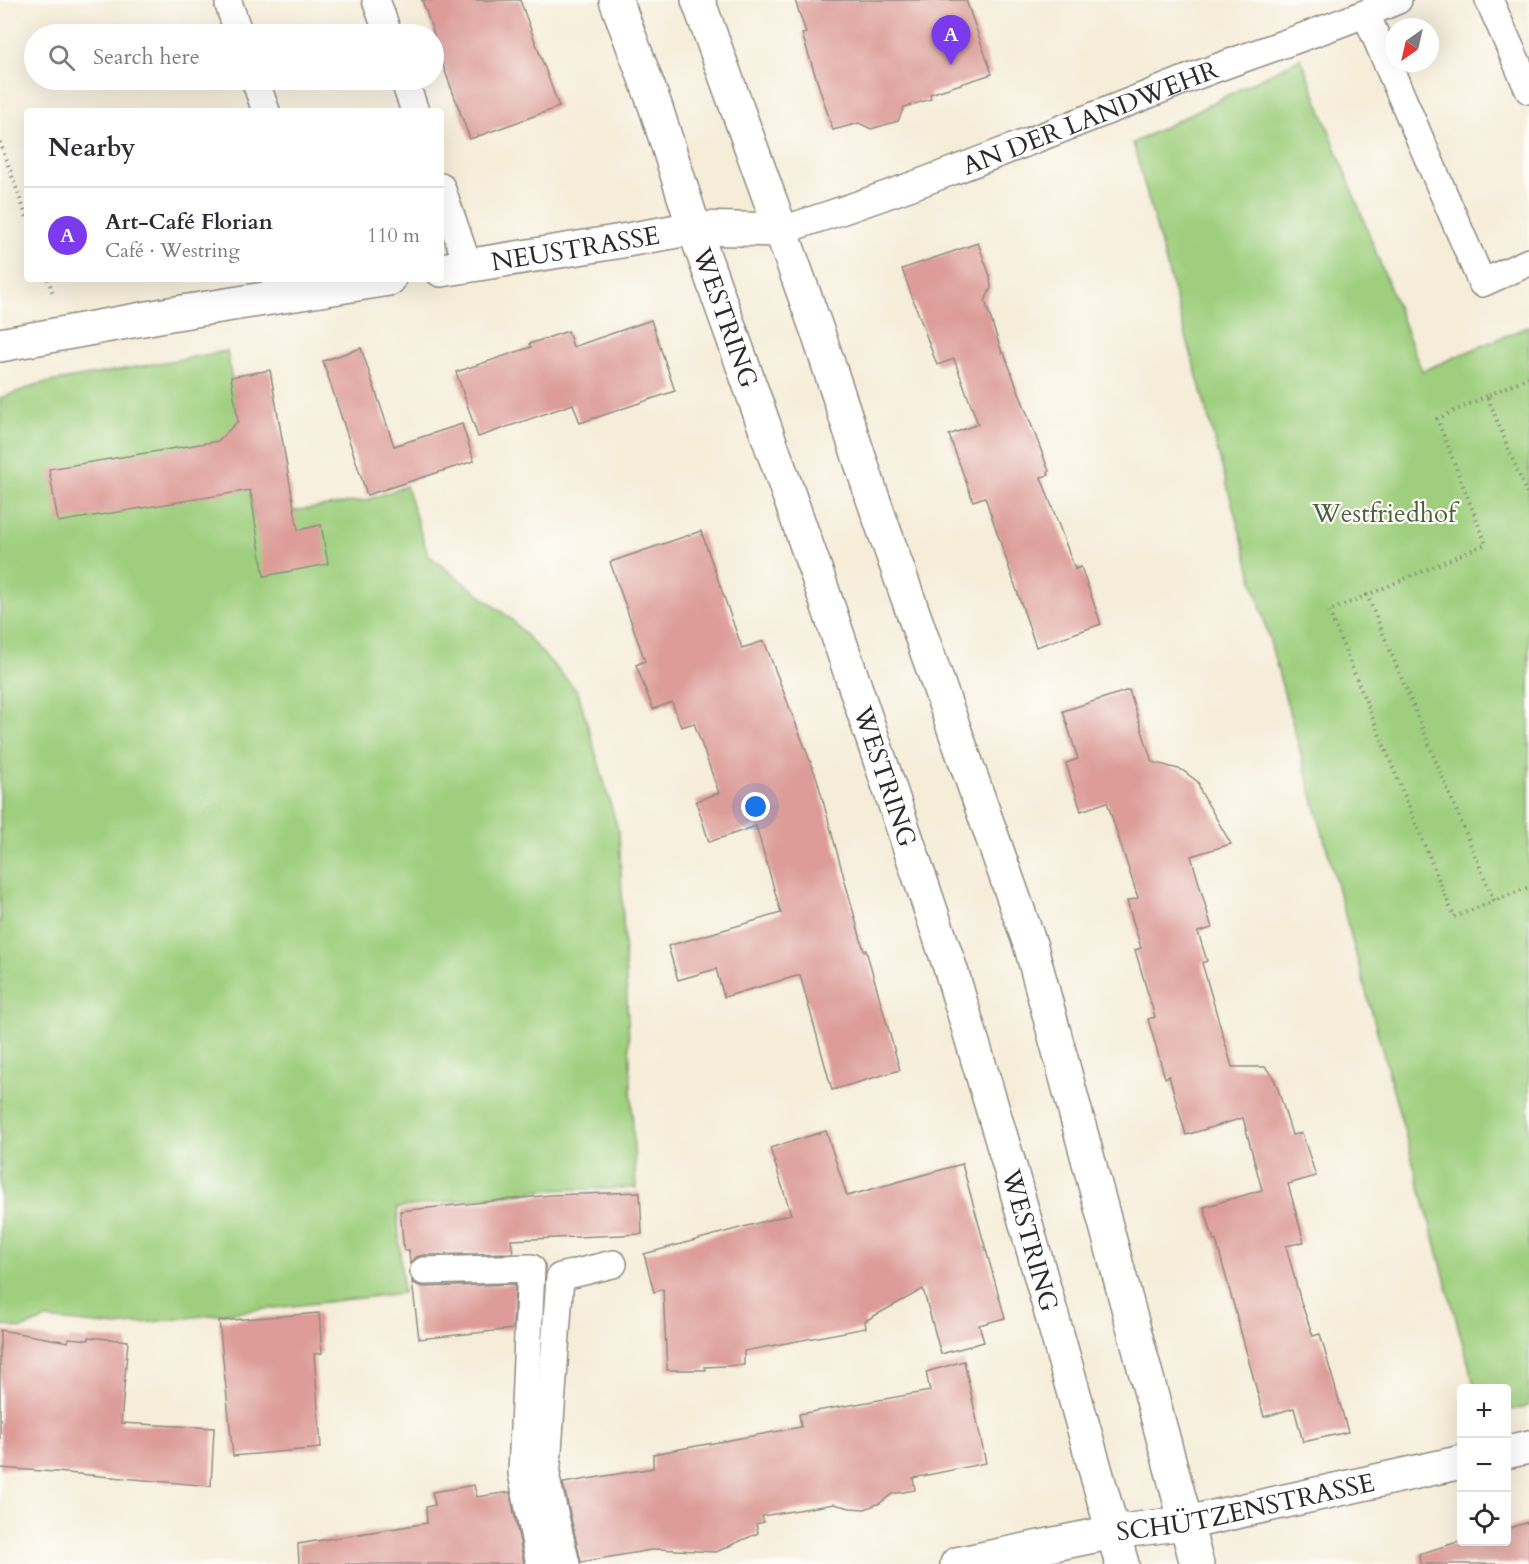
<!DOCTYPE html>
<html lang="en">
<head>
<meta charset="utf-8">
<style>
	:root { --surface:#fff; --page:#f7f7f7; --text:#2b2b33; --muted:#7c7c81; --line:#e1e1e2; --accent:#7c3aed }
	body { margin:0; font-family:Cardo,serif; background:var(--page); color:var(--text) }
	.controls { position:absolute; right:18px; bottom:18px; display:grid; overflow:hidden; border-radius:6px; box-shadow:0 6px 24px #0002 }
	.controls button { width:54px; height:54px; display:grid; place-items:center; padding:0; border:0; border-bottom:2px solid var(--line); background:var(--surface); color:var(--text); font:30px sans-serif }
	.compass { position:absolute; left:1385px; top:18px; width:54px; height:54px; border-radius:50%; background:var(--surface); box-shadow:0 6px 24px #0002; rotate:214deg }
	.you { position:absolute; left:756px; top:807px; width:21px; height:21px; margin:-15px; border:4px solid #fff; border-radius:50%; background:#1a73e8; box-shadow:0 0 0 9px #1a73e833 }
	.badge { display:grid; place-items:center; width:39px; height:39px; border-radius:50%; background:var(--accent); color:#fff; font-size:20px; font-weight:700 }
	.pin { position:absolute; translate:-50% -50px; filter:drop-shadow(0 2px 3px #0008) }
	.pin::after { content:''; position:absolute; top:32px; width:21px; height:18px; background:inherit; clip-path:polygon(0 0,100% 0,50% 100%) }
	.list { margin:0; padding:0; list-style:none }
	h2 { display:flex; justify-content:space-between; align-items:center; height:78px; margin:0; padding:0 24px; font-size:26px }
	h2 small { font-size:20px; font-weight:400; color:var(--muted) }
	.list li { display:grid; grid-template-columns:39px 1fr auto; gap:18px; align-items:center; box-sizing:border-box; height:96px; padding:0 24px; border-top:2px solid var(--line) }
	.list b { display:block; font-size:22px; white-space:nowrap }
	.list p { margin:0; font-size:20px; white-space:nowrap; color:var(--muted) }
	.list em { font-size:20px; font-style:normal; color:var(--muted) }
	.icon { flex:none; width:33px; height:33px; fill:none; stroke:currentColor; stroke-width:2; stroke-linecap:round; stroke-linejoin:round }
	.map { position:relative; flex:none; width:1529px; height:1564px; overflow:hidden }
	.search { position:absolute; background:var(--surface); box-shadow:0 6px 24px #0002; left:24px; top:24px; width:420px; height:66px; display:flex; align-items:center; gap:15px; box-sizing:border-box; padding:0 21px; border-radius:33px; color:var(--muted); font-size:22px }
	.panel { position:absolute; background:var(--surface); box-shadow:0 6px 24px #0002; left:24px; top:108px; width:420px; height:174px; border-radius:6px }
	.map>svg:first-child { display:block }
	.green { fill:#9fcf7e; stroke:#657d54; stroke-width:1.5 }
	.building { fill:#dd9c97 }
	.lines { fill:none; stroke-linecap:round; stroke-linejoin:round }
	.lane-casing { stroke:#908c82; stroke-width:30 }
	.street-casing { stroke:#908c82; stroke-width:36 }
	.secondary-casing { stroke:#908c82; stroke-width:36 }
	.path { stroke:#908c82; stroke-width:4; stroke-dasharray:1.5 4.5; stroke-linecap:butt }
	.lane { stroke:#fff; stroke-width:27 }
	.street { stroke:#fff; stroke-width:33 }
	.secondary { stroke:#fff; stroke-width:33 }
	.labels { text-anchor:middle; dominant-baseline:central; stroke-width:4.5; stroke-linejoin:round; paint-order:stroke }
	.street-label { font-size:26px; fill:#2b2b2b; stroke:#fdfcf7 }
	.park-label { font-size:26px; fill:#4e5c44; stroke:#fdfcf7 }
</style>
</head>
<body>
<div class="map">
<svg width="1529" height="1564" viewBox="0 0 1529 1564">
	<rect width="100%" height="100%" fill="#fdfcf7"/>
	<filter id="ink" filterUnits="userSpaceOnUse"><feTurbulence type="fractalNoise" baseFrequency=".0167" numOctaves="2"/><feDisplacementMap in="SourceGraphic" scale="12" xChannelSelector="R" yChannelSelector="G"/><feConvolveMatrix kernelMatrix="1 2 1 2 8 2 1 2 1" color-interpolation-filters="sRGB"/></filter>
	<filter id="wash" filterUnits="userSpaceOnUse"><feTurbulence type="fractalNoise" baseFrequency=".008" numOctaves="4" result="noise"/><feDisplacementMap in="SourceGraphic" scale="24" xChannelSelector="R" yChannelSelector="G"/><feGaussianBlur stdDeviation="1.35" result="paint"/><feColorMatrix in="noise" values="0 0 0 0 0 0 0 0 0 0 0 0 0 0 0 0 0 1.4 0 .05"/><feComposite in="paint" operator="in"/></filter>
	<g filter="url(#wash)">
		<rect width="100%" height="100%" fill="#f6edd9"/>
		<g class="green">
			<polygon points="1301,58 1422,371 1529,326 1529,1406 1507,1411 1506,1388 1475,1388 1133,143"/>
			<polygon points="227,351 254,517 367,500 406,486 428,555 511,619 578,692 619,833 636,1188 548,1190 397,1208 403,1293 117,1326 46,1319 21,1329 0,1325 0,398 39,384"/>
		</g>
		<g id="blocks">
			<g class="building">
				<polygon points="422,0 520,0 559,107 470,139 434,41 436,40"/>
				<polygon points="795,0 966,0 992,74 930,94 931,99 904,107 898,121 871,129 859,123 833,130 802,34 806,33"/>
				<polygon points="978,243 990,276 991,288 985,301 1002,353 1004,353 1049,471 1048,472 1049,475 1041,477 1075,569 1081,567 1101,624 1036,647 985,497 973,501 949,435 978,424 954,359 937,365 902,269"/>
				<polygon points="651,320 675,391 580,423 573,404 478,437 456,372 531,347 529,344 568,331 573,347"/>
				<polygon points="361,348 394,446 462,424 474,461 367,495 323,361"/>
				<polygon points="270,370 298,530 321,525 328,564 264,576 250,490 58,522 49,469 218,441 238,421 231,377"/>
				<polygon points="701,531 742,648 764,641 817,779 864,951 866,950 900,1070 832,1090 800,975 724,997 716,969 678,980 668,946 781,913 756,826 709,842 696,801 719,793 694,723 681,727 672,702 653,709 636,665 645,661 610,562"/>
				<polygon points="1129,690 1152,762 1182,770 1198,782 1201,792 1231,844 1191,856 1212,928 1198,932 1207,961 1202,963 1232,1067 1265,1067 1272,1075 1278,1089 1292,1135 1302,1133 1316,1176 1288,1184 1304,1242 1286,1246 1301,1302 1313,1336 1320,1334 1348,1432 1303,1442 1294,1408 1264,1417 1216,1240 1214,1241 1204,1207 1262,1190 1243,1118 1186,1135 1169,1076 1165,1078 1148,1019 1155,1017 1135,950 1141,948 1127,901 1138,898 1107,802 1081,811 1066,763 1078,759 1063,711"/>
				<polygon points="826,1131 847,1196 962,1164 1005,1318 979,1325 984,1342 941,1354 923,1289 865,1321 866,1328 744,1351 744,1365 705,1367 706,1370 667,1370 663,1289 654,1292 644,1254 791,1214 770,1148"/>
				<polygon points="640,1192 642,1234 511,1240 513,1253 424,1255 416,1257 410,1264 409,1250 404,1250 400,1211 551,1195"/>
				<polygon points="412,1281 417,1285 424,1287 515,1284 513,1329 419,1339"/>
				<polygon points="319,1313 322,1353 314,1354 321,1448 233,1456 219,1321"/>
				<polygon points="0,1330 68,1342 69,1338 89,1340 89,1337 128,1341 121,1423 214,1428 211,1486 56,1472 0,1468"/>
				<polygon points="964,1361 986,1463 913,1478 915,1490 892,1494 880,1503 865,1509 850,1508 834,1504 762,1516 764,1522 756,1524 758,1533 716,1552 657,1549 581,1562 563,1483 653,1468 653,1454 801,1427 799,1414 930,1391 926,1372"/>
				<polygon points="474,1485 477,1497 510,1492 524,1564 299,1564 298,1544 427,1523 426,1507 435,1505 432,1492"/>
				<polygon points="1529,1522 1529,1564 1420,1564 1419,1554 1461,1541 1506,1542 1506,1529"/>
			</g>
		</g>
	</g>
	<g filter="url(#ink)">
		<use href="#blocks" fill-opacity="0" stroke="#908c82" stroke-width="1.5"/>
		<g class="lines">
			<defs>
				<g id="lane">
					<polyline points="376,0 388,34"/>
					<polyline points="1489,0 1529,90"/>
					<polyline points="229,5 239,34"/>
					<polyline points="1366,14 1482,283 1529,262"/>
					<polyline points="255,80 266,111"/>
					<polyline points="404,80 415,111"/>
					<polyline points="441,187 468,266"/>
					<path id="s1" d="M 782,230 C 920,187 1055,131 1190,78 C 1259,51 1330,30 1398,0"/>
					<polyline points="424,1271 531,1268 522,1473 540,1564"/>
					<polyline points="566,1564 546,1479 560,1277 613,1264"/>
				</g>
				<g id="street">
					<path id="s2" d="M 441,270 L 616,242 L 694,228 L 782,230"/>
					<polyline points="0,345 170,314 389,279"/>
					<polyline points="1506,1452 1529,1447"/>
					<path id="s3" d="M 957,1564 L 1113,1532 L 1186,1523 L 1462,1462"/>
				</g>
				<g id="secondary">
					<path id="s4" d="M 616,0 L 656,108 L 694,228 L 819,580 L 951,970 L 1009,1164 L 1122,1564"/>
					<polyline points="698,0 818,333 873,499 1031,947 1197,1564"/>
				</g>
			</defs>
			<use href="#lane" class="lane-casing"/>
			<use href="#street" class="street-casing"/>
			<use href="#secondary" class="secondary-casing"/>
			<g class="path">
				<polyline points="0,142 27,218"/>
				<polyline points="48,279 54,296"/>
				<polyline points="1529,377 1487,396 1529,499"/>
				<polyline points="1487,396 1437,419 1486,544 1367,595 1494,901 1529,887"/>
				<polyline points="1367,595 1329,611 1454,917 1494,901"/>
			</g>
			<use href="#lane" class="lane"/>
			<use href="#street" class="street"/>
			<use href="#secondary" class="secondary"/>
		</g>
	</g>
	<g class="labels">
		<g class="street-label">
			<text stroke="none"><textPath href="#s1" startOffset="328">AN DER LANDWEHR</textPath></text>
			<text stroke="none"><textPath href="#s2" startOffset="136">NEUSTRASSE</textPath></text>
			<text stroke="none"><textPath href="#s4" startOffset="336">WESTRING</textPath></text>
			<text stroke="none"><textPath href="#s4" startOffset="822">WESTRING</textPath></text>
			<text stroke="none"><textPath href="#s4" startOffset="1308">WESTRING</textPath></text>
			<text stroke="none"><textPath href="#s3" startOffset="294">SCHÜTZENSTRASSE</textPath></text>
		</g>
		<g class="park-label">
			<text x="1384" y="513">Westfriedhof</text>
		</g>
	</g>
</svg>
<div class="controls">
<button>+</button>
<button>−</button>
<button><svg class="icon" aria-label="locate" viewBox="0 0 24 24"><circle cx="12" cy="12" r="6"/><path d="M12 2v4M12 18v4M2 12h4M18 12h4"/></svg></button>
</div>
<svg class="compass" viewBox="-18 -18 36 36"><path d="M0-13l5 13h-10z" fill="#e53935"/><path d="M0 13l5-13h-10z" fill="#7c7c81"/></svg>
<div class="you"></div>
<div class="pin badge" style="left:951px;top:65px">A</div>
<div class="search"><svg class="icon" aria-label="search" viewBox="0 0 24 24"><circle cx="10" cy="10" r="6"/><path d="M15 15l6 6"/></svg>Search here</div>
<section class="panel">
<h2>Nearby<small></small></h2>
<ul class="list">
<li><span class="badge">A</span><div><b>Art-Café Florian</b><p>Café · Westring</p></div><em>110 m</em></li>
</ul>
</section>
</div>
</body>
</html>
